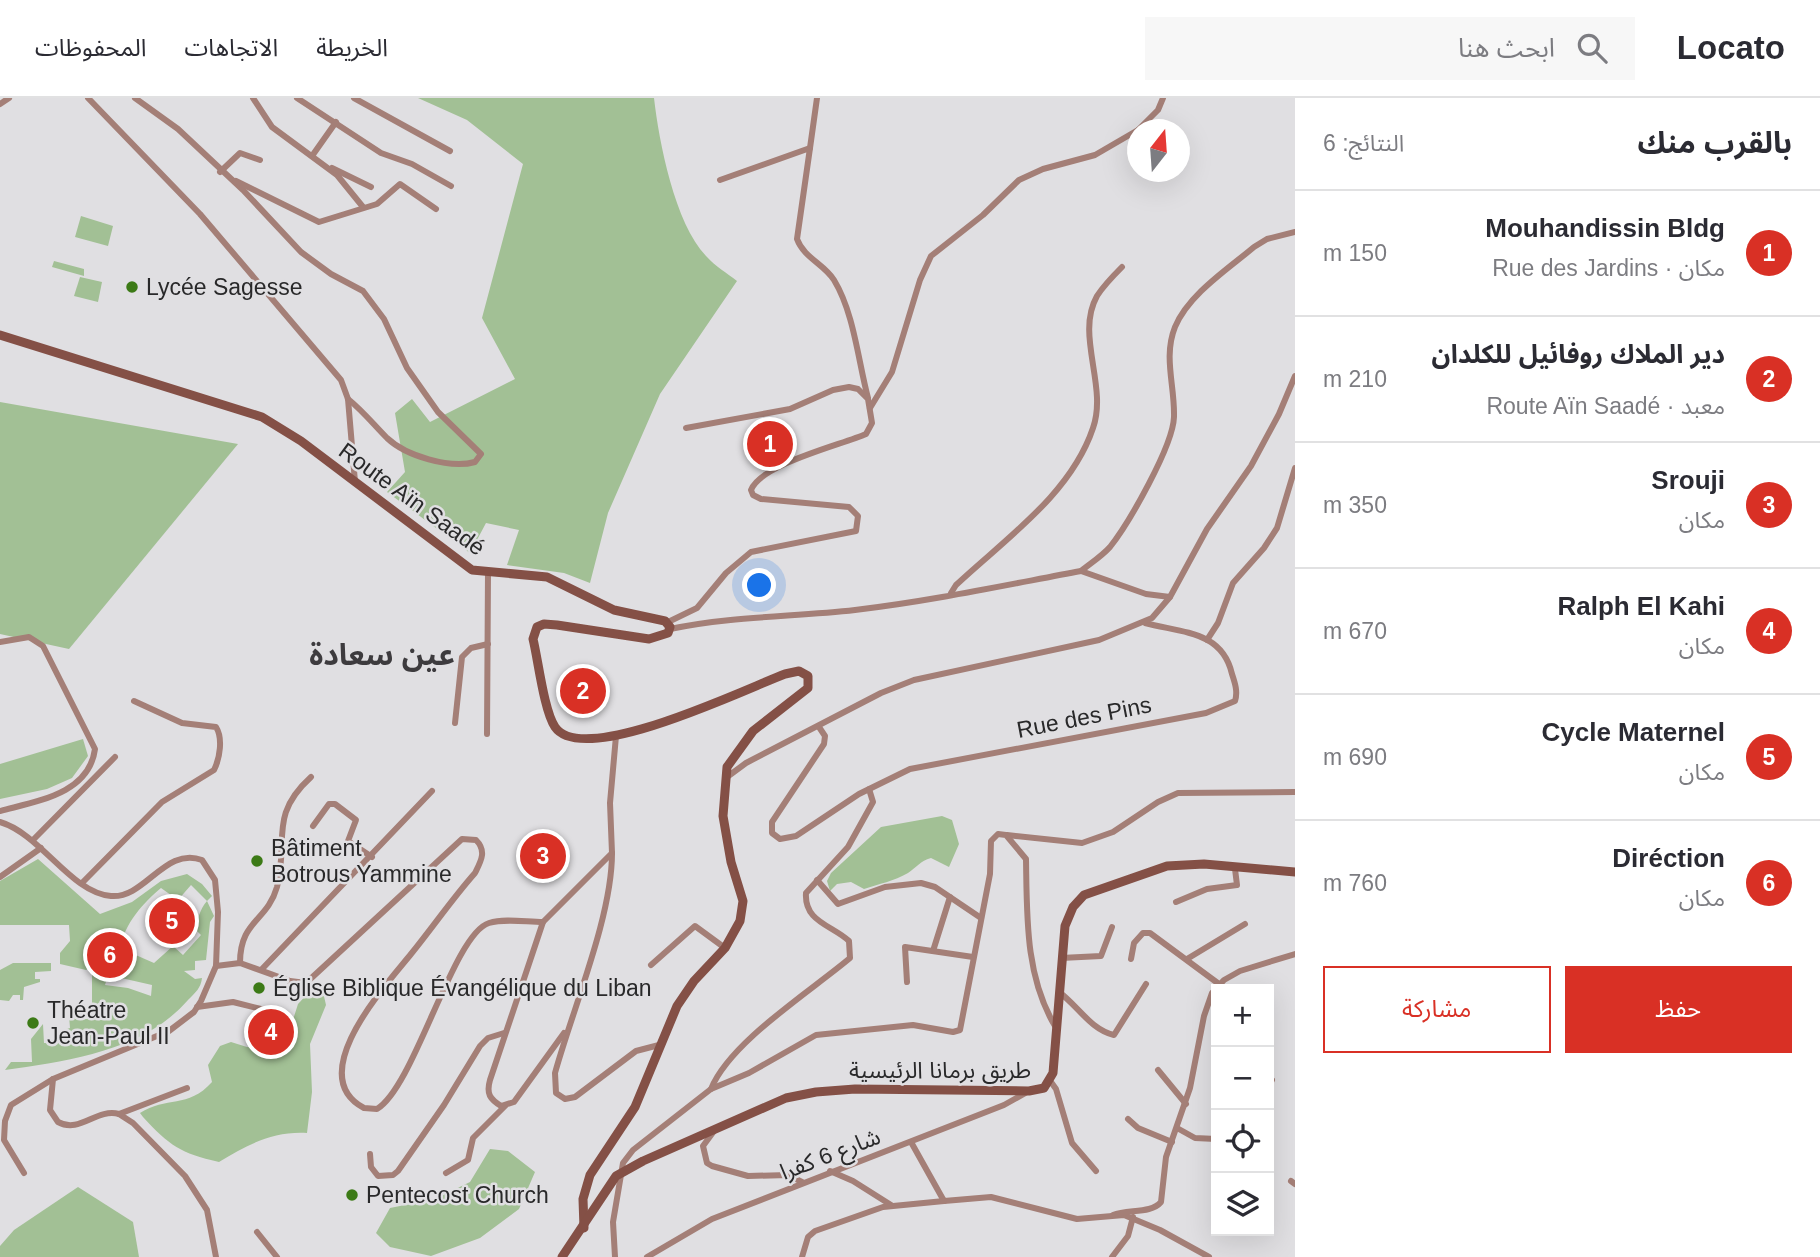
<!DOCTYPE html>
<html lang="ar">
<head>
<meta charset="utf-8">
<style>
	:root { --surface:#fff; --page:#f7f7f7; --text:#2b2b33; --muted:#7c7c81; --line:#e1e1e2; --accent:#d93025 }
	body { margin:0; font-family:Arial,"Noto Sans Arabic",sans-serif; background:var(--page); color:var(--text); direction:rtl }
	.controls { position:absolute; right:21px; bottom:21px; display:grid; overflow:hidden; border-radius:0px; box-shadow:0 7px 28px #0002 }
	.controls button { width:63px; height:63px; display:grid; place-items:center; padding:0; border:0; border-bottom:2px solid var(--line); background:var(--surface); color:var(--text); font:35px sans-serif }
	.compass { position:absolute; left:1127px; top:21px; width:63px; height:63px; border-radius:50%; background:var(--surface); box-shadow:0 7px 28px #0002; rotate:17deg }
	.you { position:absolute; left:760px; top:488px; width:24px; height:24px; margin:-18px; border:5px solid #fff; border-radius:50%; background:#1a73e8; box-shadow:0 0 0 10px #1a73e833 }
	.badge { display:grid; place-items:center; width:46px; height:46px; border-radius:50%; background:var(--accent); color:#fff; font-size:23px; font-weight:700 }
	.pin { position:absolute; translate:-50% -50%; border:4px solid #fff; box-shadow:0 2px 7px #0006 }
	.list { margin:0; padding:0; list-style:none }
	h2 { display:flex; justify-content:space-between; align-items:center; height:91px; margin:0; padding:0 28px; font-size:30px }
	h2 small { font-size:23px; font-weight:400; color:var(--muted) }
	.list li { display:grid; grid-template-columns:46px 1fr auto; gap:21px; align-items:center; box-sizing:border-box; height:126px; padding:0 28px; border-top:2px solid var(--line) }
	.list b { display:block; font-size:26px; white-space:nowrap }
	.list p { margin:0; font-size:23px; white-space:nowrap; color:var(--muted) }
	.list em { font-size:23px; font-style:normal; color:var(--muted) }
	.actions { display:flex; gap:14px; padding:21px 28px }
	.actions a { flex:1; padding:16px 0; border:2px solid var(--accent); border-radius:0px; text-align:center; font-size:24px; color:var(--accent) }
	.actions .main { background:var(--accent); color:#fff }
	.icon { flex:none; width:38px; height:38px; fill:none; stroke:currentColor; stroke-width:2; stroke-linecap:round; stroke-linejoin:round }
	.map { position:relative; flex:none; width:1295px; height:1159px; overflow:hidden; direction:ltr }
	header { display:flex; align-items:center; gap:42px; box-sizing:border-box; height:98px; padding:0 35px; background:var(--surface); border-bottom:2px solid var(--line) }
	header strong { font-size:33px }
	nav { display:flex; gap:38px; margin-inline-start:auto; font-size:24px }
	.search { width:490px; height:63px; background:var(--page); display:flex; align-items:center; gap:18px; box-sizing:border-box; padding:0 24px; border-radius:0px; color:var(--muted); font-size:26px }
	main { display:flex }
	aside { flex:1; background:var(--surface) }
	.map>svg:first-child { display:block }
	.green { fill:#a2c095; fill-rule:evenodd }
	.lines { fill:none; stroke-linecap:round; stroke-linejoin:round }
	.street { stroke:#a47f77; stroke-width:6 }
	.secondary { stroke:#845046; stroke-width:9 }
	.poi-dot { fill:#3c7a16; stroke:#e0dfe2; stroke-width:2.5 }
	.labels { text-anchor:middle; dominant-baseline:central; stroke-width:5; stroke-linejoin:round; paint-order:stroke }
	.poi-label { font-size:23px; fill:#29292a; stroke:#e0dfe2; text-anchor:start }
	.street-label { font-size:23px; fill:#29292a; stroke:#e0dfe2 }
	.district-label { font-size:30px; font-weight:bold; fill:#3d3b3e; stroke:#e0dfe2 }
</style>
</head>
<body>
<header>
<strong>Locato</strong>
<div class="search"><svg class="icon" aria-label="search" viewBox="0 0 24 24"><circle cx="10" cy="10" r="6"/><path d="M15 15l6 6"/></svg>ابحث هنا</div>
<nav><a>الخريطة</a><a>الاتجاهات</a><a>المحفوظات</a></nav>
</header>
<main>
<aside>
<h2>بالقرب منك<small>النتائج: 6</small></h2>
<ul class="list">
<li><span class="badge">1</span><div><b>Mouhandissin Bldg</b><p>مكان · Rue des Jardins</p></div><em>150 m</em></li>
<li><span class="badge">2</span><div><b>دير الملاك روفائيل للكلدان</b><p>معبد · Route Aïn Saadé</p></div><em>210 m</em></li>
<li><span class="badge">3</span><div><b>Srouji</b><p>مكان</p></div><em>350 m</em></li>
<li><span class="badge">4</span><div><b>Ralph El Kahi</b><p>مكان</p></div><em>670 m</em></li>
<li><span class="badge">5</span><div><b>Cycle Maternel</b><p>مكان</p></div><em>690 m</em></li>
<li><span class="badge">6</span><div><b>Diréction</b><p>مكان</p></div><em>760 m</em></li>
</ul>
<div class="actions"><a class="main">حفظ</a><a>مشاركة</a></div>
</aside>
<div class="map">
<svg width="1295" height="1159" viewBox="0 0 1295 1159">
	<rect width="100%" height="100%" fill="#e0dfe2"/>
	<g class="green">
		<path d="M 418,0 L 654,0 C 659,44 675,127 707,159 C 715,168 727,175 737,183 L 660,296 L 608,415 L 590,485 L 564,475 L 507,467 L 519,432 L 486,425 L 470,455 L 387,394 L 405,374 L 395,315 L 412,301 L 430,324 L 515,281 L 482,220 L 523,66 L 467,22 Z"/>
		<polygon points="81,118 113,128 108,148 75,139"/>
		<polygon points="54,163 84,171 84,178 52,169"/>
		<polygon points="80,179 102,184 98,204 74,198"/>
		<polygon points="0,304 238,346 69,551 0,536"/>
		<polygon points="83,641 88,658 72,680 47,691 0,701 0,666"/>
		<path d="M 942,718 L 952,722 L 959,746 L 949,769 L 931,760 C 920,763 917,769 908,775 C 894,783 879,786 864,791 L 851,784 L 837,786 L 830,793 L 827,783 L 831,775 L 881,729 Z"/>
		<path d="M 38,761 L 100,816 L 132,804 L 161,783 L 187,776 L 202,786 L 212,798 L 207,803 L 214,818 L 210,824 L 206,862 L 195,863 L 195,872 L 184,873 L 195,881 L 202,880 C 201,890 195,895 188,902 C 144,953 68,963 5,972 L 11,964 L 32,964 L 31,941 L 43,926 L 44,945 L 60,945 L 60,937 L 56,935 L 70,930 L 69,918 L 75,916 L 75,921 L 87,921 L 87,907 L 92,906 L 92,874 L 102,875 L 114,868 L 121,857 L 102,842 L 93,862 L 99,866 L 86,872 L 60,866 L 60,855 L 70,843 L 69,827 L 0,827 L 0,783 ZM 191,787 L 207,803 C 199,812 201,818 192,828 L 201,837 L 183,857 L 173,848 L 154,865 L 122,851 C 120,830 145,803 161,790 L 178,802 ZM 108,877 L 152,887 L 151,898 L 128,890 L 105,887 Z"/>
		<polygon points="13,865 51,865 51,873 35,874 35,881 40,881 40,884 24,889 23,902 20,902 20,897 13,897 9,903 0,902 0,872"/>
		<path d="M 311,892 L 323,894 L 326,907 L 310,946 L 312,994 L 307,1035 C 273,1033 247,1047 219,1064 C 180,1055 170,1048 143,1019 L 140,1015 C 166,998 188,1011 212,984 L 208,967 L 220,948 L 231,944 L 247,949 L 285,947 L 298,906 Z"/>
		<polygon points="490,1051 508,1053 535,1074 519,1111 480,1140 431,1158 390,1149 376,1135 390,1110 435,1101 470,1084"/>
		<polygon points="78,1089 133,1124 139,1159 0,1159 0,1148 14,1132"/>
	</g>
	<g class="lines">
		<g class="street">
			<polyline points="88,0 200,116 341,282 348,301 355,384"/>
			<path d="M 135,0 L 178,31 L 243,92 L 301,154 L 331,176 L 363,193 L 384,221 L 407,270 L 438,314 L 481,356 L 475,364 C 450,371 406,358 387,340 C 374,327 363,313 348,301"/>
			<polyline points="253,0 272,29 337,77 363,109"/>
			<polyline points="297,0 381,55 412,66 451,88"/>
			<polyline points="354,0 450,53"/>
			<polyline points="0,6 9,0"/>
			<polyline points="1138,32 1158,12 1163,0"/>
			<polyline points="810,50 817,0"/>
			<polyline points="312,58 336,24"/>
			<polyline points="332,70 371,89"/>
			<polyline points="220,74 240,55 260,62"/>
			<path d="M 720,82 L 810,50 L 797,141 C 804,160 824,166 834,182 C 854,215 858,262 868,300"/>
			<polyline points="236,83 319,124 377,106 400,86 436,111"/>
			<polyline points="870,310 892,274 920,182 931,158 983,117 1019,82 1043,71 1095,57 1138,32"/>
			<polyline points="1081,473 1146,496 1170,499"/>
			<path d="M 951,495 L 956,487 C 1005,441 1071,396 1093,330 C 1108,288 1075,237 1097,198 C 1104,187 1113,178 1122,169"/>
			<path d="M 666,525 L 697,510 L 726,475 L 751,454 L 856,433 L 858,418 L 849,409 L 761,401 L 753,397 L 751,392 C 761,366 841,347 866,336 L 872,325 L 868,301 L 858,291 L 849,289 L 833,292 L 790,311 L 686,330"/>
			<path d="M 670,531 C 730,518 794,519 855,512 C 931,503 1006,487 1081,473 C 1091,465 1102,458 1110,449 C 1129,425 1173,348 1174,319 C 1175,288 1163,259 1175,229 C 1189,196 1228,171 1254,149 L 1267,141 L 1295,134"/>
			<polyline points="1207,542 1218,525 1233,485 1264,450 1277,430 1295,370"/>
			<path d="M 0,544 L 29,539 L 43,548 L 95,651 C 89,696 37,703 0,713"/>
			<polyline points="455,625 462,559 471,550 488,546"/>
			<path d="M 819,629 L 825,638 L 824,646 L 772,724 L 772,735 L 780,741 L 796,738 L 859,696 L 910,671 L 1206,615 L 1235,603 C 1238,594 1235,585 1232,576 C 1222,533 1183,535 1145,525"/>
			<polyline points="487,636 488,475"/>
			<polyline points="727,679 746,665 881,595 914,582 1099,542 1152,520 1170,499 1207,431 1251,368 1279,316 1295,278"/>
			<path d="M 0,724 C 41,736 71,795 111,798 C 145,801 165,748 202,762 L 215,782 L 218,814 L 216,868 L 201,903 L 194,914 L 169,933 L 53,981 L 11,1007 L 5,1023 L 4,1042 L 24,1075"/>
			<polyline points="313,728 329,706 335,706 356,722 348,743 372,759"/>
			<polyline points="1007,737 1082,745 1113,734 1158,704 1178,695 1295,694"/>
			<polyline points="33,742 115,659"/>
			<path d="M 612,755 C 612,819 573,910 555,975 L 556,995 L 565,1001 L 575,999 L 636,953 L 659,947"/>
			<polyline points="0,779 41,750"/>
			<polyline points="817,782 838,806 885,789 921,785 935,789 981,820"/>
			<path d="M 82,785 L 162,704 L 214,672 C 220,660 223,640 216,629 L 182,625 L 134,603"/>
			<polyline points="1176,804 1207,791 1237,787 1235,771"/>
			<path d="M 543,824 L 490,982 C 486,996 490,1001 501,1008 L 514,1004 L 564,935"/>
			<polyline points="933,853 950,799"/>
			<polyline points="1061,860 1101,858 1112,829"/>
			<polyline points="1131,861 1134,845 1143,835 1150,835 1219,886"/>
			<polyline points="1187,861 1245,826"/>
			<path d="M 240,865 C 240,822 267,824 277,789 C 289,743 268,718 311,679"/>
			<polyline points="651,867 695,828 725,850"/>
			<path d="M 216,868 L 240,865 L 290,883 L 306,885 L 462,741 L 476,742 C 487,753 481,763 475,775 C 452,801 433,829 411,856 C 387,886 302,977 364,1010 L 377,1011 C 415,988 453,836 489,825 C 505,820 526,824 543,824 L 612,755 L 610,705 L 616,638"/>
			<polyline points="262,871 432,693"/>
			<polyline points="907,884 905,849 973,859"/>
			<path d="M 1059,894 C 1078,908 1090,931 1114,937 L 1146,886"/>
			<polyline points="197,909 233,904 265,912"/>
			<polyline points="1158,972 1186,1006"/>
			<path d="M 53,981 L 50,1012 L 58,1024 C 80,1036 96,1010 119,1016 L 133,1025 L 185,1078 L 207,1112 L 216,1159"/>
			<polyline points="1051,984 1056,991 1072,1045 1096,1073"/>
			<polyline points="1269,988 1272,982"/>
			<path d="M 711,991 C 730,944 811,893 850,860 L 849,843 C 832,827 804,824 806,795 L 848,749 L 873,704 L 869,691"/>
			<polyline points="119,1016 187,990"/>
			<polyline points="1128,1021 1138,1030 1172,1044"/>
			<polyline points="1177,1030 1195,1040 1216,1041"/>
			<polyline points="714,1033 703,1048 707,1065 712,1068 748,1078 788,1077 802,1084"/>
			<polyline points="911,1044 944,1103 991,1099 1077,1121 1124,1117 1160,1132 1209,1159"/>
			<polyline points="370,1056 371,1069 378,1078 393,1077 398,1073 444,1007 480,948 488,940 504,935"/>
			<polyline points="830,1073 853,1083 891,1107"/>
			<polyline points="446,1075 468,1062 473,1040 505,1008"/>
			<polyline points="1291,1083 1295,1086"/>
			<path d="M 1113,1117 C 1128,1111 1151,1116 1161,1104 L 1166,1059 L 1190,990 L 1204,918 L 1212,895 L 1224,882 L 1240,873 L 1295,856"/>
			<polyline points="257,1134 277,1159"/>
			<path d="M 615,1159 L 613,1124 L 623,1065 L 633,1052 L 711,991 L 749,975 L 816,937 L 913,927 L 953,934 L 960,932 L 990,776 L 991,743 L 998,736 L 1006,737 L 1026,761 C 1027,817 1025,878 1055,928"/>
			<polyline points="647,1159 712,1121 1004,1007 1029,993"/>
			<polyline points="802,1159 808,1139 815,1133 883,1109 944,1103"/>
			<polyline points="1112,1159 1128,1138 1133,1119"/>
		</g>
		<g class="secondary">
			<path d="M 0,237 L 262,319 L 301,343 L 472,472 L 547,479 L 614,512 L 665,523 L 670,529 L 668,535 L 649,541 L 557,527 L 544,526 L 537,529 L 533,541 C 538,561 544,613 555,629 C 583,670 745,591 785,576 L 799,573 L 808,578 L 808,590 L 753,633 L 727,669 L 723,718 L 731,764 L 743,803 L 740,823 L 725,850 L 694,883 L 677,908 L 635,1009 L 590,1077 L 583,1101 L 584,1130"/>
			<polyline points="562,1159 616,1078 643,1063 786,1000 816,994 855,991 1029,993 1044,990 1053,975 1065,828 1073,809 1084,797 1167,768 1204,766 1295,774"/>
		</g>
	</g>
	<g class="poi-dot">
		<circle cx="132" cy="189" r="7"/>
		<circle cx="257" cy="763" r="7"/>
		<circle cx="259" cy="890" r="7"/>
		<circle cx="33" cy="925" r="7"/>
		<circle cx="352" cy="1097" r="7"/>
	</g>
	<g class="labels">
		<g class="poi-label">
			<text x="146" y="189">Lycée Sagesse</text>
			<text x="271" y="750">Bâtiment<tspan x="271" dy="26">Botrous Yammine</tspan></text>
			<text x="273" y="890">Église Biblique Évangélique du Liban</text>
			<text x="47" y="912">Théatre<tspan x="47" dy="26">Jean-Paul II</tspan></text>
			<text x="366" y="1097">Pentecost Church</text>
		</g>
		<g class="street-label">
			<text transform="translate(412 401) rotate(36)">Route Aïn Saadé</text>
			<text transform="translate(1084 619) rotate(-11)">Rue des Pins</text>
			<text x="940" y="972">طريق برمانا الرئيسية</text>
			<text transform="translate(830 1056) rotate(-21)">شارع 6 كفرا</text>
		</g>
		<g class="district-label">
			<text x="382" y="556">عين سعادة</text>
		</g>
	</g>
</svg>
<div class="controls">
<button>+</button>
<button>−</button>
<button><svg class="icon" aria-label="locate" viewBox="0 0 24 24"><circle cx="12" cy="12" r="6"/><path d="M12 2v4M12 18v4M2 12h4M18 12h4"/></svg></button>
<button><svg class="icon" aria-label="layers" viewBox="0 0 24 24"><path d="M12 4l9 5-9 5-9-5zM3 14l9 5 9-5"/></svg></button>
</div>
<svg class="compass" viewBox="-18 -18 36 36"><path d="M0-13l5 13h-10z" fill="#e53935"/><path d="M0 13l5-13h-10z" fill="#7c7c81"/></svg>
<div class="you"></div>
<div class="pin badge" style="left:770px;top:346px">1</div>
<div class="pin badge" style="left:583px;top:593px">2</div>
<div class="pin badge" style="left:543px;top:758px">3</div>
<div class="pin badge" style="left:271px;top:934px">4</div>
<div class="pin badge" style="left:172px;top:823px">5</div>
<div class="pin badge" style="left:110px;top:857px">6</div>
</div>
</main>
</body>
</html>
